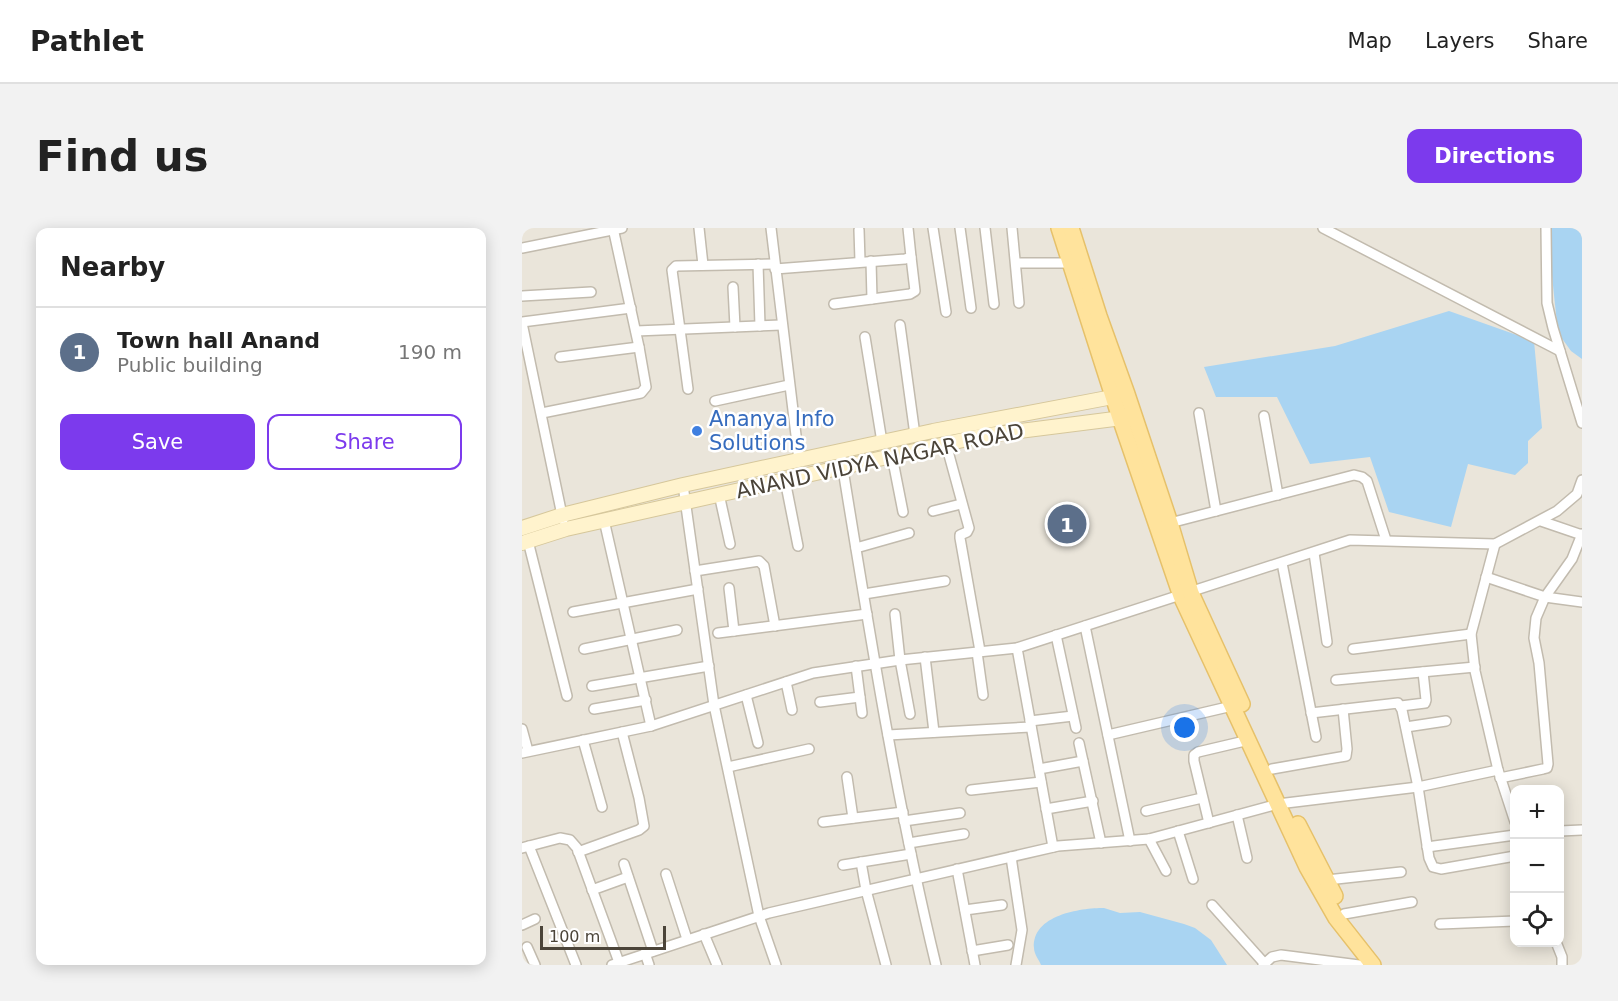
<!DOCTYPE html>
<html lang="en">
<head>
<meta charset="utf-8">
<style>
	:root { --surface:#fff; --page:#f2f2f2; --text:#222; --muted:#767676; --line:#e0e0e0; --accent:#7c3aed }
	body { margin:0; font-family:"DejaVu Sans",sans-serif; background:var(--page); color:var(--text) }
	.controls { position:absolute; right:18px; bottom:18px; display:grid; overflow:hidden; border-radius:12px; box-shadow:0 3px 15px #0003 }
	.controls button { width:54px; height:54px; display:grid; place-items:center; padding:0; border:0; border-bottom:2px solid var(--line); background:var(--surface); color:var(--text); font:30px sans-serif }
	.scale { position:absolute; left:18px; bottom:15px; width:126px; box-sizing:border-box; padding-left:6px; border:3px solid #4b4439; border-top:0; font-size:16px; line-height:21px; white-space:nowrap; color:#4b4439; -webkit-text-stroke:4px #fff; paint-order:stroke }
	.you { position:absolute; left:663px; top:500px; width:21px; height:21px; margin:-15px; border:4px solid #fff; border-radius:50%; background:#1a73e8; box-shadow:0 0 0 9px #1a73e833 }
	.badge { display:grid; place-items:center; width:39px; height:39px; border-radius:50%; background:var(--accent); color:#fff; font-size:20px; font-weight:700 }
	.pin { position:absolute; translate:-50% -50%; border:3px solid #fff; box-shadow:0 2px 6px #0006 }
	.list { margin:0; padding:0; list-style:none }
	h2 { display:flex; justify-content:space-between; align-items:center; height:78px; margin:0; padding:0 24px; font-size:26px }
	h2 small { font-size:20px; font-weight:400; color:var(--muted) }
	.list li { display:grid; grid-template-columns:39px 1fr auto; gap:18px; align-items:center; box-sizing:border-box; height:90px; padding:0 24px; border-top:2px solid var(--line) }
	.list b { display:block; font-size:22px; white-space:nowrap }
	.list p { margin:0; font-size:20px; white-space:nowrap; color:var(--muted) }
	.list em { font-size:20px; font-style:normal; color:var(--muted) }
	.actions { display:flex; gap:12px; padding:18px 24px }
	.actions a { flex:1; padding:14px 0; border:2px solid var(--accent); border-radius:12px; text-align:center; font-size:21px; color:var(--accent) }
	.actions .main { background:var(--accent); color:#fff }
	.icon { flex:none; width:33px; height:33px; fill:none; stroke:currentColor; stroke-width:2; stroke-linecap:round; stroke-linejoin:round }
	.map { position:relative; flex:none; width:1060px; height:737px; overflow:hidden; border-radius:12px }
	header { display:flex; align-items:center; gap:36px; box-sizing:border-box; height:84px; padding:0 30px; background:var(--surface); border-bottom:2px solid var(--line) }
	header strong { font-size:28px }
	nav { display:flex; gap:33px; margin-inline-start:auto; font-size:21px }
	.intro { display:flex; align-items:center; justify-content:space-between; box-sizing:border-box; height:144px; padding:0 36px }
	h1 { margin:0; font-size:42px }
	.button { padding:15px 27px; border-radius:12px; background:var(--accent); color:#fff; font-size:21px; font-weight:700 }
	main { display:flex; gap:36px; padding:0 36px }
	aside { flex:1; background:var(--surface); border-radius:12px; box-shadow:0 3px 15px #0003 }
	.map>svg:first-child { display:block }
	.residential { fill:#eae5da; fill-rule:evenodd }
	.water { fill:#a9d4f2 }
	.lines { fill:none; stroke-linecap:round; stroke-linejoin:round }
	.minor-casing { stroke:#c2bbae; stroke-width:12 }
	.secondary-casing { stroke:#d6c79b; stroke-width:16 }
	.primary-casing { stroke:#e6c16a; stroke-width:18 }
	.minor { stroke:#fff; stroke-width:9 }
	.secondary { stroke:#fff3cd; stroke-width:14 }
	.primary { stroke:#ffe39c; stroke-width:15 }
	.shop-dot { fill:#3f7fe0; stroke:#fff; stroke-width:2 }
	.labels { text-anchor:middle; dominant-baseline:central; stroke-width:5; stroke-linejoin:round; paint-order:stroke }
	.shop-label { font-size:21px; fill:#366cbe; stroke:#fff; text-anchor:start }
	.street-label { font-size:21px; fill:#4b4439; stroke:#fff }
</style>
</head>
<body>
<header>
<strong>Pathlet</strong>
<nav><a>Map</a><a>Layers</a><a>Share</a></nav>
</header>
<div class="intro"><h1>Find us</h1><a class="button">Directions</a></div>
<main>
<aside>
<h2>Nearby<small></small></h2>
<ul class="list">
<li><span class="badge" style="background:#5c6f8a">1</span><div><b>Town hall Anand</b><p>Public building</p></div><em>190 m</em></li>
</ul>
<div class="actions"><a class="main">Save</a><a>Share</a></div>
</aside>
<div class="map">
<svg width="1060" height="737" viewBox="0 0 1060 737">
	<rect width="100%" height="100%" fill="#f6f3ec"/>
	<path class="residential" d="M 0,0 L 1060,0 L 1060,737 L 0,737 ZM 993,562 L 1038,562 L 1038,714 L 993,714 Z"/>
	<g class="water">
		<polygon points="1030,0 1060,0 1060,131 1049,123 1036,105 1030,48"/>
		<polygon points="927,83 1012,113 1020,200 1006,213 1006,235 993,247 946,236 929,299 867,284 848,229 788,236 755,169 694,169 682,139 813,118"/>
		<path d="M 582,680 L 598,685 L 618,684 L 662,696 L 673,700 L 689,712 L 705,737 L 519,737 C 517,732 512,726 512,720 C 510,687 558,680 582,680 Z"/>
	</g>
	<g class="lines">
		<defs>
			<g id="minor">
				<polyline points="177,0 181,37"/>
				<polyline points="249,0 277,232"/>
				<polyline points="411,0 424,84"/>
				<polyline points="438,0 449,80"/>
				<polyline points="463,0 472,76"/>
				<polyline points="490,0 497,75"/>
				<polyline points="801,0 1038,123"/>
				<polyline points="1024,0 1025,75 1031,100 1060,195"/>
				<polyline points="337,2 338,33"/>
				<polyline points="0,20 100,0"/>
				<polyline points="349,33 350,71"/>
				<polyline points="494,35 548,35"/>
				<polyline points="236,36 238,98"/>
				<polyline points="253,41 383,31 389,29 386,0"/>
				<polyline points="211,59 213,99"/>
				<polyline points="0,68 69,64"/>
				<polyline points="312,76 388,66 393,63 389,29"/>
				<polyline points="0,94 109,80"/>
				<polyline points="0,95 41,292"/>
				<polyline points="378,97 393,207"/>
				<polyline points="114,103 259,97"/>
				<polyline points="343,109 360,214"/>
				<polyline points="38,129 117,119"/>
				<polyline points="166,161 150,42 154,38 252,36"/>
				<polyline points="193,173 267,157"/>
				<polyline points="20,185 119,165 124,159 117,119 91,0"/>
				<polyline points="677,185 694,283"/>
				<polyline points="742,188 756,267"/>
				<polyline points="424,216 447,300 445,304 438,307 438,310 458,423"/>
				<path d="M 318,223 C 346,395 373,568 414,737"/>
				<polyline points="370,228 381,284"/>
				<polyline points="263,252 276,318"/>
				<polyline points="161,257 192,477 237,688 254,737"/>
				<polyline points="197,266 208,316"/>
				<polyline points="411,283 439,276"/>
				<polyline points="82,292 129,498"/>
				<polyline points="1019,293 1060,307"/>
				<polyline points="648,295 832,247 840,249 845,253 864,312"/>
				<polyline points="6,313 45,468"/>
				<polyline points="973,316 949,406 953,443 976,542 993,594"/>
				<polyline points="334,320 387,305"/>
				<polyline points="792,325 805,414"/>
				<polyline points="760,335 794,509"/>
				<polyline points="173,343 237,333 242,338 253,398"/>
				<polyline points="964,349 1023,369 1060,374"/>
				<polyline points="207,360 212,403"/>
				<polyline points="342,366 423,353"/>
				<polyline points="51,384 176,361"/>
				<polyline points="373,386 378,432 388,486"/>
				<polyline points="563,398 608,613"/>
				<polyline points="196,405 345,386"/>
				<polyline points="534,407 554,500"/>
				<polyline points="495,420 531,619"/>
				<polyline points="62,421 155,402"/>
				<polyline points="831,421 949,406"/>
				<polyline points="455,424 461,467"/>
				<polyline points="403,429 412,504"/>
				<polyline points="334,438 340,485"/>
				<polyline points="814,452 953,439"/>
				<polyline points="264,454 270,482"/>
				<polyline points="70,458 187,438"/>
				<polyline points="224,467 236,515"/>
				<polyline points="298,474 338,469"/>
				<polyline points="879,478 903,475 904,472 901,444"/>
				<polyline points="72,481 124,472"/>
				<polyline points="789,485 876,475 880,482 896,559 907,630 911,639 919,641 993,628"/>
				<polyline points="508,493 551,488"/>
				<polyline points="884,499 924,493"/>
				<polyline points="0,501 6,523"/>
				<polyline points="366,507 509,499"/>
				<polyline points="586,507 710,478"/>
				<polyline points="61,512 80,579"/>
				<polyline points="557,515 579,615"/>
				<polyline points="0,525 129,498 291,445 378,432 495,420 828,312 973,316 1035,283 1055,266 1060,252"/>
				<polyline points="206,539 287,521"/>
				<polyline points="517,541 561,533"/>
				<polyline points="750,541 824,528 825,521 821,481"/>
				<polyline points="325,549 331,590"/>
				<polyline points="978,550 1021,541 1025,540 1026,536 1017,435 1012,410 1014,390 1023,369 1050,331 1060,306"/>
				<polyline points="449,562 519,554"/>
				<polyline points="524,581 571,573"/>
				<polyline points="624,583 680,570"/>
				<polyline points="715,587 725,630"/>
				<polyline points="382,593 438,585"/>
				<polyline points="301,594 381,584"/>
				<polyline points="687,595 672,533 672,527 676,524 727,512"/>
				<polyline points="656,603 671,651"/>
				<polyline points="1038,603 1060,602"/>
				<polyline points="627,611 644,643"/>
				<polyline points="387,615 442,606"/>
				<polyline points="7,618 54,737"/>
				<polyline points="905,619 993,607"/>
				<polyline points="0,620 38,610 48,612 55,620 98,737"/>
				<polyline points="56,624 117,602 122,598 117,570 100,504"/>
				<polyline points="489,629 500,702 494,737"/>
				<polyline points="339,634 344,662 364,737"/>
				<polyline points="102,636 131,723"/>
				<polyline points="321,637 389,626"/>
				<polyline points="435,641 453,737"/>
				<polyline points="144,646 165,711"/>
				<polyline points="805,652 879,644"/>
				<polyline points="70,662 106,649"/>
				<polyline points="690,677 742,735"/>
				<polyline points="443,682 480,677"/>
				<polyline points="822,686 890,674"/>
				<polyline points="918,696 993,693"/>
				<polyline points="0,697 13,691"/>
				<polyline points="182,706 195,737"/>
				<polyline points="1034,714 1040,729 1040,737"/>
				<polyline points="5,719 13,737"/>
				<polyline points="450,723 486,717"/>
				<polyline points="123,725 127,737"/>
				<polyline points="90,737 247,685 536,618 627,611 756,576 896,559 976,542"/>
				<polyline points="741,737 750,729 759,727 837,737"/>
			</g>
			<g id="secondary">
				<polyline points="0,300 40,287 161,257 411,203 601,167"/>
				<polyline points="0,315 44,301 459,208 608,189"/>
			</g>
			<g id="primary">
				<polyline points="537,0 598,190 659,368 785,639 814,690 851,737"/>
				<polyline points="549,0 577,88 605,166 648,295 669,365 720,476"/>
				<polyline points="776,596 813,668"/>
			</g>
		</defs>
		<use href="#minor" class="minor-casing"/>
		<use href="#secondary" class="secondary-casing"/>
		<use href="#primary" class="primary-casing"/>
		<use href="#minor" class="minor"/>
		<use href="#secondary" class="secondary"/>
		<use href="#primary" class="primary"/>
	</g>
	<circle class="shop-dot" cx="175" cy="203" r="6"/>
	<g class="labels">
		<g class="shop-label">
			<text x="187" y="191">Ananya Info<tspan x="187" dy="24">Solutions</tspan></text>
		</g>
		<g class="street-label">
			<text transform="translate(358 233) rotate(-12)">ANAND VIDYA NAGAR ROAD</text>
		</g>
	</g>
</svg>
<div class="controls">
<button>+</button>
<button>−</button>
<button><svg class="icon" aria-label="locate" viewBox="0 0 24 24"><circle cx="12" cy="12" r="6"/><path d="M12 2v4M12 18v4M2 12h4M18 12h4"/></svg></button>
</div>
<div class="scale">100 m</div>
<div class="you"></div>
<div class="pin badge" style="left:545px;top:296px;background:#5c6f8a">1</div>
</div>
</main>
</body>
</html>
